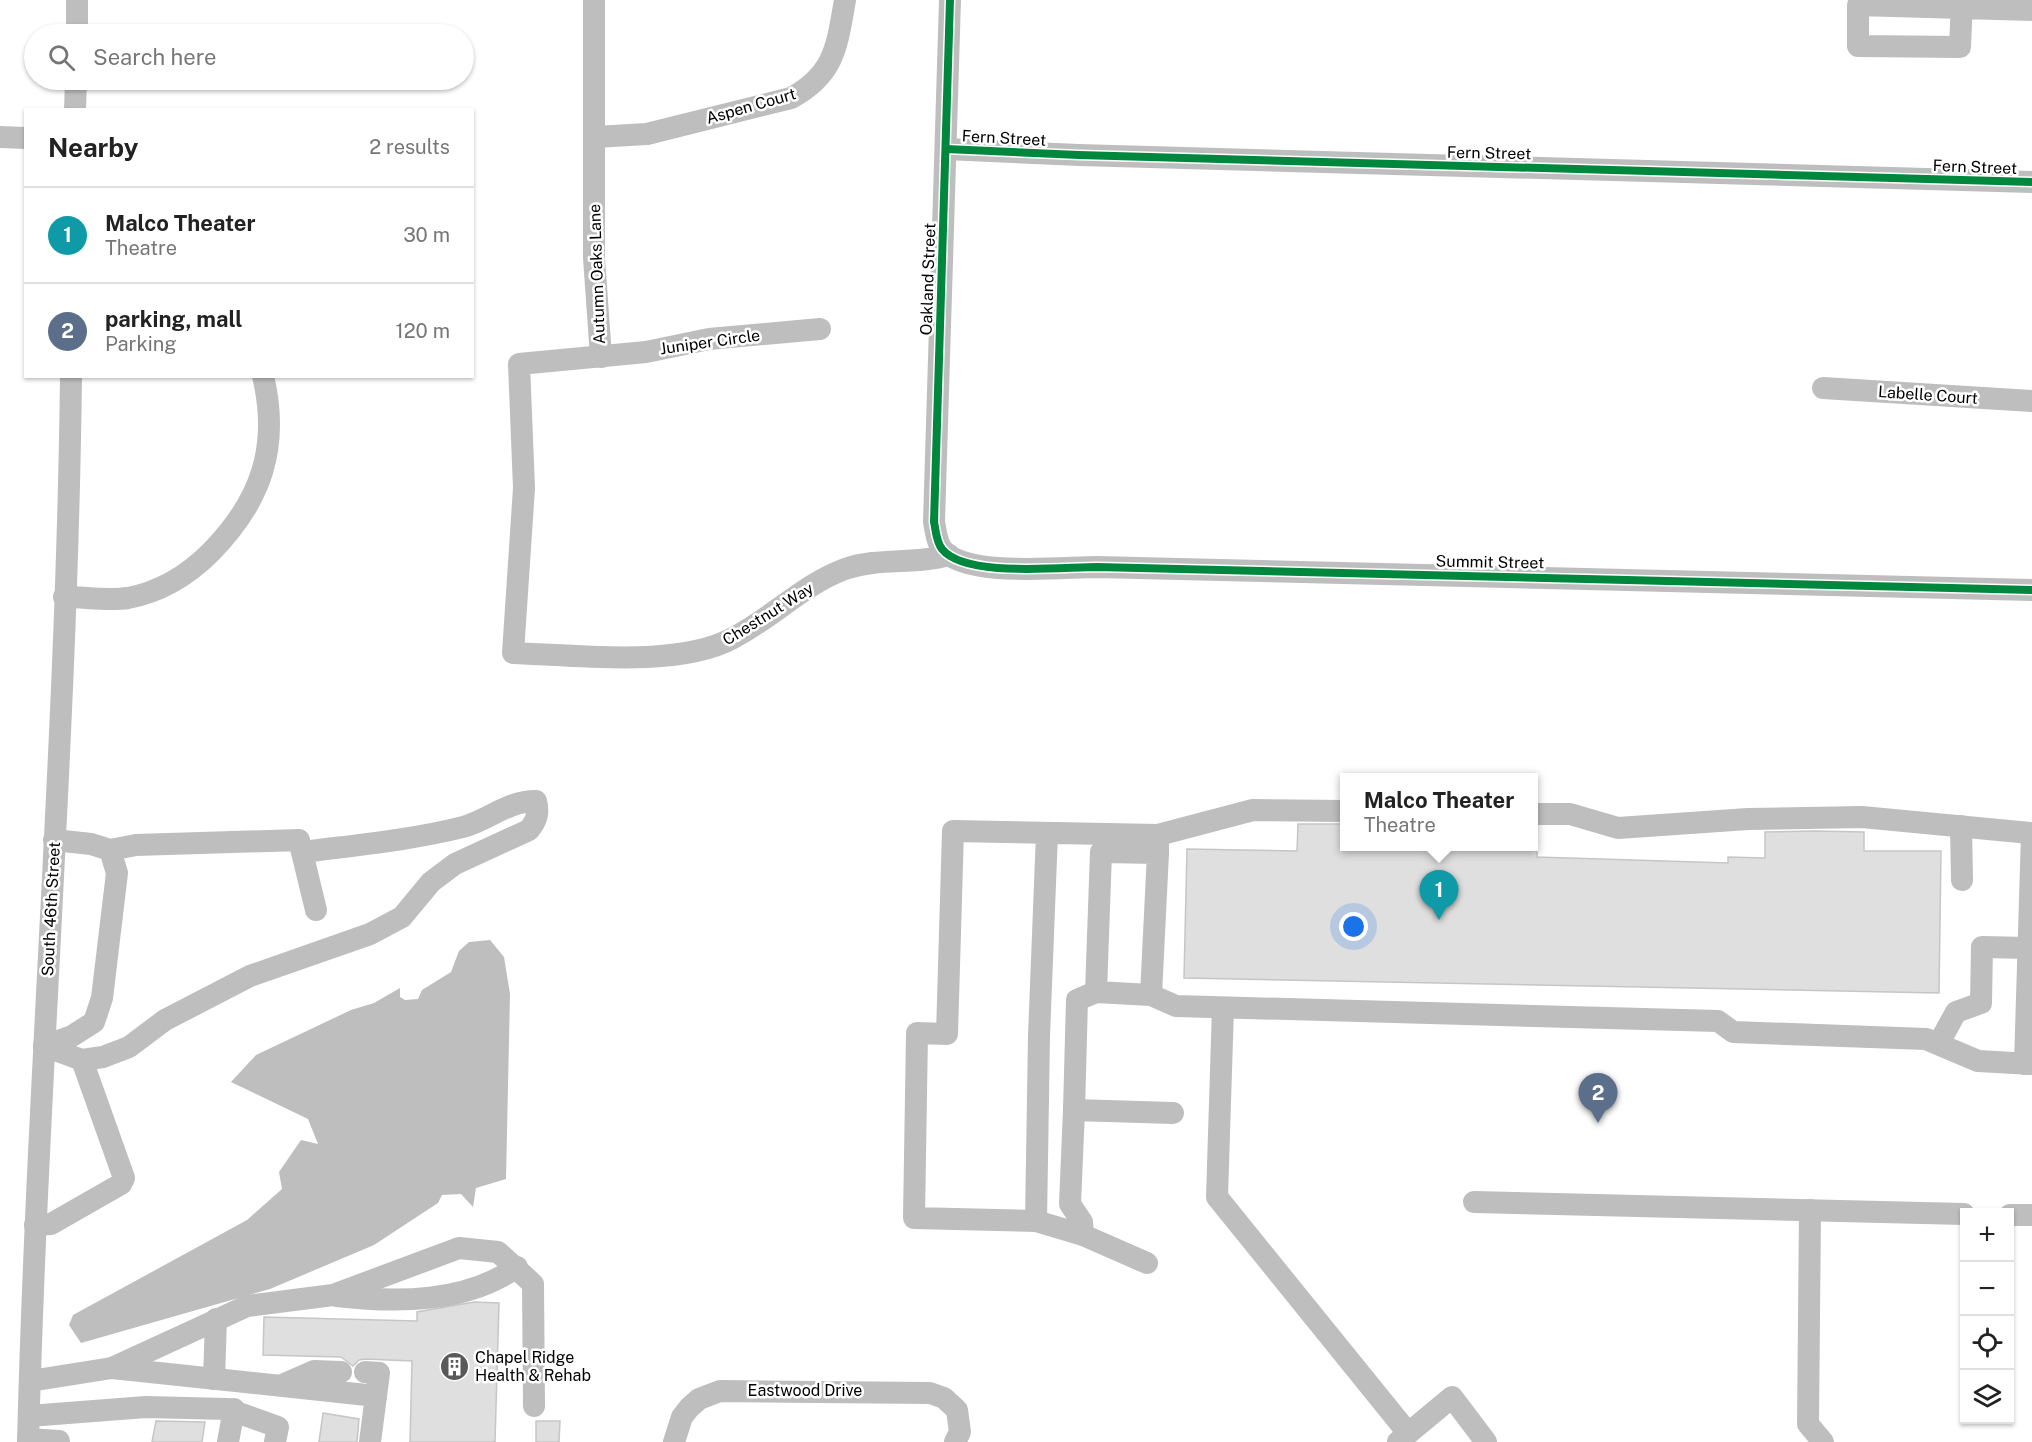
<!DOCTYPE html>
<html lang="en">
<head>
<meta charset="utf-8">
<style>
	:root { --surface:#fff; --page:#f2f2f2; --text:#222; --muted:#767676; --line:#e0e0e0; --accent:#595959 }
	body { margin:0; font-family:"Public Sans",sans-serif; background:var(--page); color:var(--text) }
	.controls { position:absolute; right:18px; bottom:18px; display:grid; overflow:hidden; border-radius:0px; box-shadow:0 2px 4px #0004 }
	.controls button { width:54px; height:54px; display:grid; place-items:center; padding:0; border:0; border-bottom:2px solid var(--line); background:var(--surface); color:var(--text); font:30px sans-serif }
	.you { position:absolute; left:1354px; top:927px; width:21px; height:21px; margin:-15px; border:4px solid #fff; border-radius:50%; background:#1a73e8; box-shadow:0 0 0 9px #1a73e833 }
	.badge { display:grid; place-items:center; width:39px; height:39px; border-radius:50%; background:var(--accent); color:#fff; font-size:20px; font-weight:700 }
	.pin { position:absolute; translate:-50% -50px; filter:drop-shadow(0 2px 3px #0008) }
	.pin::after { content:''; position:absolute; top:32px; width:21px; height:18px; background:inherit; clip-path:polygon(0 0,100% 0,50% 100%) }
	.popup { position:absolute; left:1340px; top:773px; width:198px; height:78px; box-sizing:border-box; display:grid; place-content:center; border-radius:0px; background:var(--surface); filter:drop-shadow(0 2px 4px #0005); font-size:20px; white-space:nowrap; color:var(--muted) }
	.popup b { font-size:22px; color:var(--text) }
	.popup::after { content:''; position:absolute; left:50%; top:100%; margin-left:-12px; border:12px solid transparent; border-top-color:var(--surface) }
	.list { margin:0; padding:0; list-style:none }
	h2 { display:flex; justify-content:space-between; align-items:center; height:78px; margin:0; padding:0 24px; font-size:26px }
	h2 small { font-size:20px; font-weight:400; color:var(--muted) }
	.list li { display:grid; grid-template-columns:39px 1fr auto; gap:18px; align-items:center; box-sizing:border-box; height:96px; padding:0 24px; border-top:2px solid var(--line) }
	.list b { display:block; font-size:22px; white-space:nowrap }
	.list p { margin:0; font-size:20px; white-space:nowrap; color:var(--muted) }
	.list em { font-size:20px; font-style:normal; color:var(--muted) }
	.icon { flex:none; width:33px; height:33px; fill:none; stroke:currentColor; stroke-width:2; stroke-linecap:round; stroke-linejoin:round }
	.map { position:relative; flex:none; width:2032px; height:1442px; overflow:hidden }
	.search { position:absolute; background:var(--surface); box-shadow:0 2px 4px #0004; left:24px; top:24px; width:450px; height:66px; display:flex; align-items:center; gap:15px; box-sizing:border-box; padding:0 21px; border-radius:33px; color:var(--muted); font-size:22px }
	.panel { position:absolute; background:var(--surface); box-shadow:0 2px 4px #0004; left:24px; top:108px; width:450px; height:270px; border-radius:0px }
	.map>svg:first-child { display:block }
	.water { fill:#bebebe }
	.building { fill:#dfdfdf; stroke:#c6c6c6; stroke-width:1.5 }
	.lines { fill:none; stroke-linecap:round; stroke-linejoin:round }
	.minor { stroke:#bebebe; stroke-width:22 }
	.cycleway-casing { stroke:#fff; stroke-width:11 }
	.cycleway { stroke:#00873e; stroke-width:8 }
	.labels { text-anchor:middle; dominant-baseline:central; stroke-width:5; stroke-linejoin:round; paint-order:stroke }
	.street-label { font-size:16px; fill:#000; stroke:#fff }
	.poi-label { font-size:16px; fill:#000; stroke:#fff; text-anchor:start }
</style>
</head>
<body>
<div class="map">
<svg width="2032" height="1442" viewBox="0 0 2032 1442">
	<rect width="100%" height="100%" fill="#fff"/>
	<polygon class="water" points="490,940 504,957 510,994 506,1179 476,1188 473,1207 461,1194 442,1195 438,1203 374,1245 270,1289 81,1343 69,1325 73,1315 247,1220 282,1189 279,1172 301,1140 318,1144 308,1119 231,1082 256,1055 351,1010 374,1003 400,988 400,997 405,1000 418,999 422,990 451,972 459,951 469,942"/>
	<g class="building">
		<polygon points="1298,824 1344,824 1344,846 1537,846 1537,857 1728,863 1728,857 1765,858 1765,832 1816,831 1864,832 1864,851 1941,851 1939,993 1184,978 1187,849 1297,851"/>
		<polygon points="474,1302 499,1303 495,1442 410,1442 412,1361 365,1359 359,1360 353,1366 341,1357 263,1355 264,1317 417,1321 417,1312"/>
		<polygon points="323,1413 359,1419 357,1442 319,1442"/>
		<polygon points="156,1421 205,1422 202,1442 152,1442"/>
		<polygon points="536,1421 560,1421 559,1442 536,1442"/>
	</g>
	<g class="lines">
		<g class="minor">
			<polyline points="594,0 594,258 601,357"/>
			<path d="M 950,0 L 934,522 C 936,531 936,541 942,549 C 965,578 1061,567 1097,567 L 2032,590"/>
			<polyline points="1962,0 1960,47 1858,46 1858,5 2032,10"/>
			<polyline points="77,34 77,0"/>
			<polyline points="75,110 76,80"/>
			<polyline points="0,137 26,138"/>
			<path d="M 595,137 L 647,134 L 791,98 C 835,74 837,46 845,0"/>
			<polyline points="946,149 1079,155 2032,182"/>
			<path d="M 820,329 L 709,339 L 646,352 L 519,364 L 524,488 L 513,653 C 576,655 678,668 733,638 C 772,618 804,584 845,569 C 879,557 915,565 949,555"/>
			<polyline points="1823,388 2032,401"/>
			<path d="M 64,597 C 85,597 108,601 128,598 C 160,592 189,574 211,552 C 261,501 280,447 263,376"/>
			<polyline points="1534,814 1570,814 1618,828 1748,819 1862,817 2030,833"/>
			<polyline points="1961,826 1962,880"/>
			<polyline points="1047,833 1039,1036 1036,1221 914,1218 917,1033 947,1034 953,831 1158,835 1158,853"/>
			<polyline points="1158,835 1253,810 1344,811"/>
			<polyline points="110,850 136,845 299,840 316,910"/>
			<polyline points="1151,995 1158,853 1101,852 1096,992 1151,995 1176,1006 1718,1021 1733,1032 1926,1039 1978,1061 2032,1064"/>
			<polyline points="1223,1008 1217,1197 1408,1433"/>
			<polyline points="1939,1043 1956,1012 1981,1003 1982,947 2028,948"/>
			<path d="M 44,1046 L 82,1060 L 103,1057 L 129,1047 L 165,1020 L 250,976 L 370,934 L 402,917 L 431,882 L 455,864 L 529,830 C 537,820 539,813 536,801 C 507,801 489,820 463,827 C 411,840 356,845 303,852"/>
			<polyline points="44,1046 72,1036 94,1022 102,998 117,873 110,850 91,844 54,840"/>
			<polyline points="2025,1064 2032,833"/>
			<polyline points="1074,1110 1077,1000 1096,992"/>
			<polyline points="1474,1202 1964,1214"/>
			<polyline points="1810,1210 1808,1424 1823,1442"/>
			<polyline points="2010,1215 2032,1215"/>
			<polyline points="1036,1221 1083,1235 1147,1263"/>
			<polyline points="35,1225 51,1224 121,1184 124,1178 82,1060"/>
			<polyline points="1083,1235 1082,1222 1070,1204 1074,1110 1173,1113"/>
			<path d="M 337,1296 C 397,1303 466,1303 517,1267"/>
			<polyline points="112,1368 247,1306 333,1295 459,1248 498,1252 533,1284 534,1406"/>
			<polyline points="365,1372 379,1373 376,1396"/>
			<polyline points="214,1379 216,1319"/>
			<polyline points="30,1381 112,1368 376,1396 370,1442"/>
			<polyline points="282,1385 314,1371 341,1372"/>
			<polyline points="29,1416 146,1407 228,1409 278,1427 275,1442"/>
			<polyline points="28,1439 59,1441"/>
			<path d="M 28,1442 C 37,1087 67,732 71,376"/>
			<polyline points="228,1442 234,1409"/>
			<polyline points="674,1442 682,1417 689,1408 699,1399 720,1391 930,1393 944,1398 957,1410 960,1432 955,1442"/>
			<polyline points="1398,1442 1452,1397 1486,1442"/>
		</g>
		<defs>
			<g id="cycleway">
				<path d="M 950,0 L 934,522 C 936,531 936,541 942,549 C 965,578 1061,567 1097,567 L 2032,590"/>
				<polyline points="946,149 1079,155 2032,182"/>
			</g>
		</defs>
		<use href="#cycleway" class="cycleway-casing"/>
		<use href="#cycleway" class="cycleway"/>
	</g>
	<defs>
		<symbol id="building-disc" viewBox="-11 -11 22 22"><circle r="9.5" fill="#595959" stroke="#fff"/><path d="M-4-6H4V6H1V3H-1V6H-4ZM-2.5-4.3h1.7v1.8h-1.7ZM.8-4.3h1.7v1.8H.8ZM-2.5-1h1.7V.8h-1.7ZM.8-1h1.7V.8H.8Z" fill="#fff"/></symbol>
	</defs>
	<g fill-rule="evenodd">
		<use href="#building-disc" x="438" y="1350" width="33" height="33"/>
	</g>
	<g class="labels">
		<g class="street-label">
			<text transform="translate(751 106) rotate(-16)">Aspen Court</text>
			<text transform="translate(1004 138) rotate(3)">Fern Street</text>
			<text transform="translate(1489 153) rotate(1)">Fern Street</text>
			<text transform="translate(1975 167) rotate(2)">Fern Street</text>
			<text transform="translate(597 274) rotate(-92)">Autumn Oaks Lane</text>
			<text transform="translate(928 279) rotate(-88)">Oakland Street</text>
			<text transform="translate(710 342) rotate(-8)">Juniper Circle</text>
			<text transform="translate(1928 395) rotate(4)">Labelle Court</text>
			<text transform="translate(1490 562) rotate(1)">Summit Street</text>
			<text transform="translate(768 614) rotate(-32)">Chestnut Way</text>
			<text transform="translate(51 909) rotate(-87)">South 46th Street</text>
			<text x="805" y="1390">Eastwood Drive</text>
		</g>
		<g class="poi-label">
			<text x="475" y="1357">Chapel Ridge<tspan x="475" dy="18">Health &amp; Rehab</tspan></text>
		</g>
	</g>
</svg>
<div class="controls">
<button>+</button>
<button>−</button>
<button><svg class="icon" aria-label="locate" viewBox="0 0 24 24"><circle cx="12" cy="12" r="6"/><path d="M12 2v4M12 18v4M2 12h4M18 12h4"/></svg></button>
<button><svg class="icon" aria-label="layers" viewBox="0 0 24 24"><path d="M12 4l9 5-9 5-9-5zM3 14l9 5 9-5"/></svg></button>
</div>
<div class="you"></div>
<div class="pin badge" style="left:1439px;top:920px;background:#0f9aa8">1</div>
<div class="popup"><b>Malco Theater</b>Theatre</div>
<div class="pin badge" style="left:1598px;top:1123px;background:#5c6f8a">2</div>
<div class="search"><svg class="icon" aria-label="search" viewBox="0 0 24 24"><circle cx="10" cy="10" r="6"/><path d="M15 15l6 6"/></svg>Search here</div>
<section class="panel">
<h2>Nearby<small>2 results</small></h2>
<ul class="list">
<li><span class="badge" style="background:#0f9aa8">1</span><div><b>Malco Theater</b><p>Theatre</p></div><em>30 m</em></li>
<li><span class="badge" style="background:#5c6f8a">2</span><div><b>parking, mall</b><p>Parking</p></div><em>120 m</em></li>
</ul>
</section>
</div>
</body>
</html>
